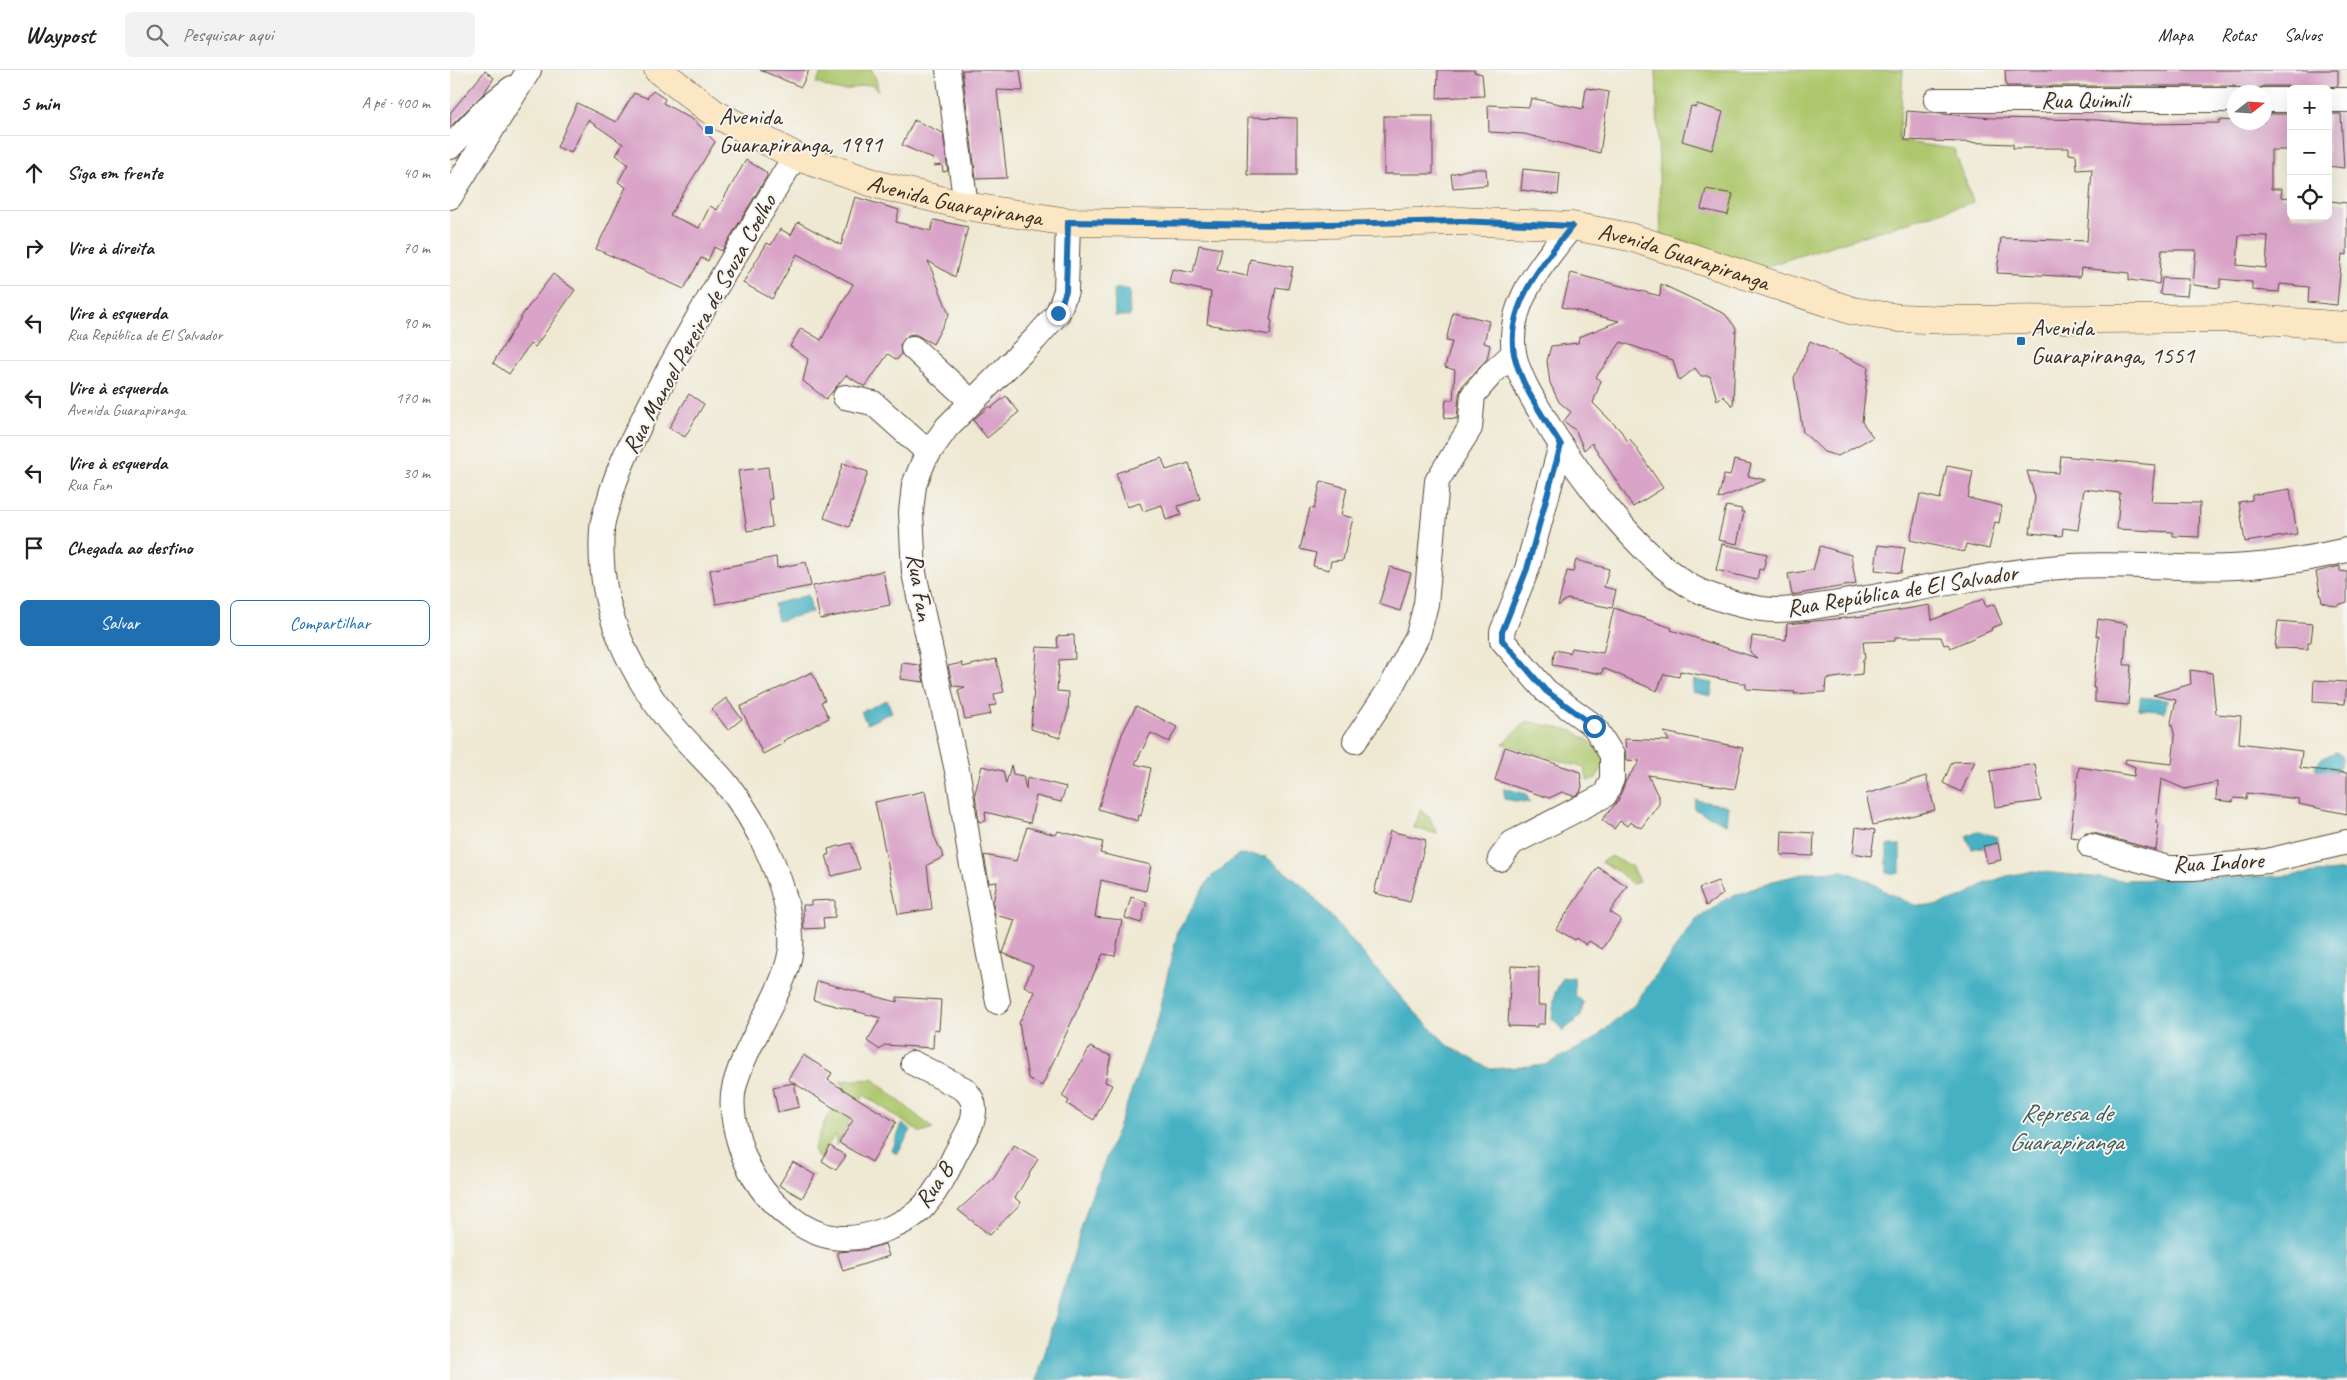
<!DOCTYPE html>
<html lang="pt">
<head>
<meta charset="utf-8">
<style>
	:root { --surface:#fff; --page:#f2f2f2; --text:#202124; --muted:#757577; --line:#e0e0e0; --accent:#1f6fb2 }
	body { margin:0; font-family:Caveat,sans-serif; background:var(--page); color:var(--text) }
	.controls { position:absolute; right:15px; top:15px; display:grid; overflow:hidden; border-radius:8px; box-shadow:0 5px 20px #0002 }
	.controls button { width:45px; height:45px; display:grid; place-items:center; padding:0; border:0; border-bottom:1px solid var(--line); background:var(--surface); color:var(--text); font:25px sans-serif }
	.compass { position:absolute; left:1777px; top:15px; width:45px; height:45px; border-radius:50%; background:var(--surface); box-shadow:0 5px 20px #0002; rotate:73deg }
	.stop { position:absolute; width:15px; height:15px; margin:-11px; border:4px solid #1f6fb2; border-radius:50%; background:#fff }
	.stop.end { background:#1f6fb2; border-color:#fff; box-shadow:0 1px 5px #0008 }
	.list { margin:0; padding:0; list-style:none }
	h2 { display:flex; justify-content:space-between; align-items:center; height:65px; margin:0; padding:0 20px; font-size:21px }
	h2 small { font-size:16px; font-weight:400; color:var(--muted) }
	.list li { display:grid; grid-template-columns:32px 1fr auto; gap:15px; align-items:center; box-sizing:border-box; height:75px; padding:0 20px; border-top:1px solid var(--line) }
	.list b { display:block; font-size:19px; white-space:nowrap }
	.list p { margin:0; font-size:16px; white-space:nowrap; color:var(--muted) }
	.list em { font-size:16px; font-style:normal; color:var(--muted) }
	.actions { display:flex; gap:10px; padding:15px 20px }
	.actions a { flex:1; padding:11px 0; border:1px solid var(--accent); border-radius:8px; text-align:center; font-size:18px; color:var(--accent) }
	.actions .main { background:var(--accent); color:#fff }
	.icon { flex:none; width:28px; height:28px; fill:none; stroke:currentColor; stroke-width:2; stroke-linecap:round; stroke-linejoin:round }
	.map { position:relative; flex:none; width:1897px; height:1310px; overflow:hidden }
	header { display:flex; align-items:center; gap:30px; box-sizing:border-box; height:70px; padding:0 25px; background:var(--surface); border-bottom:1px solid var(--line) }
	header strong { font-size:24px }
	nav { display:flex; gap:28px; margin-inline-start:auto; font-size:18px }
	.search { width:350px; height:45px; background:var(--page); display:flex; align-items:center; gap:12px; box-sizing:border-box; padding:0 18px; border-radius:8px; color:var(--muted); font-size:19px }
	main { display:flex }
	aside { flex:1; background:var(--surface) }
	.map>svg:first-child { display:block }
	.green { fill:#aec76d; stroke:#747846 }
	.water { fill:#45b1c3; stroke:#406e70 }
	.building { fill:#d9a4c8; fill-rule:evenodd }
	.lines { fill:none; stroke-linecap:round; stroke-linejoin:round }
	.minor-casing { stroke:#564739; stroke-width:26 }
	.secondary-casing { stroke:#564739; stroke-width:29 }
	.minor { stroke:#fff; stroke-width:24 }
	.secondary { stroke:#fbe7c3; stroke-width:28 }
	.route { stroke:#1f6fb2; stroke-width:6 }
	.poi-dot { fill:#1f6fb2; stroke:#f6f6f2; stroke-width:2 }
	.labels { text-anchor:middle; dominant-baseline:central; stroke-width:4; stroke-linejoin:round; paint-order:stroke }
	.street-label { font-size:24px; fill:#3b2a1e; stroke:#f6f6f2 }
	.poi-label { font-size:24px; fill:#3b2a1e; stroke:#f6f6f2; text-anchor:start }
	.water-label { font-size:25px; font-style:italic; fill:#3e5958; stroke:#f6f6f2 }
</style>
</head>
<body>
<header>
<strong>Waypost</strong>
<div class="search"><svg class="icon" aria-label="search" viewBox="0 0 24 24"><circle cx="10" cy="10" r="6"/><path d="M15 15l6 6"/></svg>Pesquisar aqui</div>
<nav><a>Mapa</a><a>Rotas</a><a>Salvos</a></nav>
</header>
<main>
<aside>
<h2>5 min<small>A pé · 400 m</small></h2>
<ul class="list">
<li><svg class="icon" aria-label="ahead" viewBox="0 0 24 24"><path d="M12 20V5M6 11l6-6 6 6"/></svg><div><b>Siga em frente</b></div><em>40 m</em></li>
<li><svg class="icon" aria-label="right" viewBox="0 0 24 24"><path d="M7 20v-9h11M14 6l5 5-5 5"/></svg><div><b>Vire à direita</b></div><em>70 m</em></li>
<li><svg class="icon" aria-label="left" viewBox="0 0 24 24"><path d="M17 20v-9H6M10 6l-5 5 5 5"/></svg><div><b>Vire à esquerda</b><p>Rua República de El Salvador</p></div><em>90 m</em></li>
<li><svg class="icon" aria-label="left" viewBox="0 0 24 24"><path d="M17 20v-9H6M10 6l-5 5 5 5"/></svg><div><b>Vire à esquerda</b><p>Avenida Guarapiranga</p></div><em>170 m</em></li>
<li><svg class="icon" aria-label="left" viewBox="0 0 24 24"><path d="M17 20v-9H6M10 6l-5 5 5 5"/></svg><div><b>Vire à esquerda</b><p>Rua Fan</p></div><em>30 m</em></li>
<li><svg class="icon" aria-label="arrive" viewBox="0 0 24 24"><path d="M6 21V4h12l-3 4 3 4H6"/></svg><div><b>Chegada ao destino</b></div></li>
</ul>
<div class="actions"><a class="main">Salvar</a><a>Compartilhar</a></div>
</aside>
<div class="map">
<svg width="1897" height="1310" viewBox="0 0 1897 1310">
	<rect width="100%" height="100%" fill="#f6f6f2"/>
	<filter id="ink" filterUnits="userSpaceOnUse"><feTurbulence type="fractalNoise" baseFrequency=".02" numOctaves="2"/><feDisplacementMap in="SourceGraphic" scale="10" xChannelSelector="R" yChannelSelector="G"/><feConvolveMatrix kernelMatrix="1 2 1 2 8 2 1 2 1" color-interpolation-filters="sRGB"/></filter>
	<filter id="wash" filterUnits="userSpaceOnUse"><feTurbulence type="fractalNoise" baseFrequency=".0096" numOctaves="4" result="noise"/><feDisplacementMap in="SourceGraphic" scale="20" xChannelSelector="R" yChannelSelector="G"/><feGaussianBlur stdDeviation="1.12" result="paint"/><feColorMatrix in="noise" values="0 0 0 0 0 0 0 0 0 0 0 0 0 0 0 0 0 1.4 0 .05"/><feComposite in="paint" operator="in"/></filter>
	<g filter="url(#wash)">
		<rect width="100%" height="100%" fill="#efe9d3"/>
		<g class="green">
			<path d="M 373,0 L 422,0 L 427,12 L 428,21 L 424,15 C 410,13 402,21 389,20 C 382,20 373,15 366,13 Z"/>
			<polygon points="1206,0 1453,0 1449,71 1504,79 1523,132 1310,198 1211,169"/>
			<polygon points="1076,651 1124,661 1151,679 1155,693 1146,708 1138,711 1134,698 1053,674"/>
			<polygon points="971,739 979,747 988,764 964,758"/>
			<polygon points="1161,786 1181,796 1189,812 1182,814 1169,802 1151,792"/>
			<polygon points="423,1009 483,1059 471,1063 414,1025 386,1076 386,1064 368,1088 364,1079 376,1049 397,1021 390,1011"/>
		</g>
		<g class="water">
			<polygon points="664,219 679,219 680,246 665,246"/>
			<polygon points="358,525 362,542 328,551 324,534"/>
			<polygon points="1244,610 1263,613 1261,626 1242,622"/>
			<polygon points="1691,627 1717,630 1715,642 1689,639"/>
			<polygon points="437,630 442,642 417,654 411,642"/>
			<polygon points="1886,682 1892,686 1892,691 1887,701 1869,704 1865,696 1872,688"/>
			<polygon points="1054,718 1076,724 1080,733 1054,729"/>
			<polygon points="1246,730 1278,736 1276,754 1244,739"/>
			<polygon points="1527,761 1548,767 1544,782 1531,777 1522,779 1516,766"/>
			<rect x="1437" y="775" width="13" height="28"/>
			<polygon points="789,784 816,787 858,820 956,933 999,976 1040,999 1095,995 1142,971 1184,935 1246,850 1276,829 1323,811 1361,802 1394,801 1417,810 1438,823 1464,835 1484,836 1513,827 1534,814 1557,806 1583,801 1672,810 1835,806 1897,800 1897,1310 587,1310 640,1129 673,1045 705,956 728,861 760,808"/>
			<polygon points="1113,908 1124,908 1125,925 1133,932 1131,946 1113,961 1102,948 1105,923"/>
			<polygon points="452,1054 461,1060 447,1084 442,1081"/>
		</g>
		<g id="blocks">
			<g class="building">
				<polygon points="310,0 359,0 351,17"/>
				<polygon points="512,0 570,0 573,21 547,20 557,108 526,109"/>
				<polygon points="988,0 1025,0 1024,2 1032,4 1034,26 987,28"/>
				<polygon points="1555,0 1888,0 1888,16 1848,19 1841,16 1814,16 1806,20 1792,20 1784,16 1556,16"/>
				<polygon points="35,1 44,8 34,23 0,57 0,43"/>
				<polygon points="1136,18 1159,22 1150,83 1074,64 1039,62 1038,35 1079,37 1081,28 1133,39"/>
				<polygon points="203,21 215,29 213,33 245,51 265,72 220,145 249,158 260,136 267,140 296,90 316,102 317,106 272,181 264,177 258,191 251,188 234,219 146,179 176,117 168,112 178,94 166,85 173,74 138,50 121,83 107,77 127,33 166,52 184,23 197,28"/>
				<polygon points="1247,34 1273,42 1262,80 1232,71 1241,36 1246,37"/>
				<path d="M 1457,41 L 1542,48 L 1648,50 L 1691,54 L 1769,53 L 1769,50 L 1814,52 L 1814,44 L 1839,44 L 1841,80 L 1821,80 L 1821,119 L 1832,119 L 1831,127 L 1841,128 L 1841,146 L 1878,146 L 1880,131 L 1897,133 L 1897,185 L 1892,184 L 1887,235 L 1858,232 L 1859,217 L 1830,214 L 1829,222 L 1802,220 L 1802,212 L 1770,209 L 1770,218 L 1743,215 L 1746,180 L 1712,180 L 1709,214 L 1679,210 L 1679,203 L 1631,198 L 1630,207 L 1547,203 L 1551,168 L 1637,171 L 1642,99 L 1627,100 L 1626,85 L 1619,84 L 1619,78 L 1563,78 L 1563,74 L 1455,70 ZM 1789,165 L 1818,166 L 1816,198 L 1787,195 Z"/>
				<polygon points="1878,44 1891,44 1894,98 1878,96"/>
				<rect x="934" y="46" width="49" height="58"/>
				<polygon points="798,47 847,48 847,105 797,105"/>
				<polygon points="464,50 493,63 498,101 493,102 492,95 484,96 483,89 452,75"/>
				<polygon points="1021,99 1036,99 1037,115 1003,118 1001,104"/>
				<polygon points="1073,99 1110,103 1108,125 1071,120"/>
				<polygon points="1256,119 1283,124 1278,145 1251,139"/>
				<polygon points="405,127 449,140 446,152 481,161 484,150 518,157 505,207 478,191 499,244 483,274 465,264 458,265 450,275 451,284 447,290 438,284 415,317 396,305 376,329 353,311 358,289 340,276 351,258 371,270 403,214 347,184 322,229 293,213 317,173 321,175 330,159 341,165 348,152 391,175"/>
				<polygon points="749,175 772,179 767,200 797,206 800,189 843,197 838,219 826,217 820,250 822,251 820,265 757,254 761,222 719,213 722,199 743,203"/>
				<polygon points="1121,203 1210,226 1211,214 1275,244 1286,258 1283,336 1273,326 1267,330 1260,306 1251,306 1245,298 1229,311 1223,290 1171,272 1146,307 1151,311 1143,333 1171,361 1177,371 1180,369 1213,418 1183,437 1142,373 1134,380 1126,361 1114,351 1121,342 1109,332 1100,313 1097,291 1101,276 1128,273 1129,267 1169,251 1112,237"/>
				<polygon points="103,204 125,220 85,277 80,274 59,304 43,293 75,241"/>
				<polygon points="1712,208 1739,209 1737,226 1710,224"/>
				<polygon points="1003,242 1039,251 1034,273 1040,275 1037,289 1012,316 1009,324 1007,349 994,348 996,330 1003,330 1005,300 995,297 1002,272 996,271"/>
				<polygon points="1360,271 1418,297 1412,352 1423,367 1388,386 1374,382 1353,362 1344,308"/>
				<polygon points="239,324 254,334 235,367 219,358"/>
				<polygon points="556,326 569,342 537,368 523,350 539,336 541,338"/>
				<polygon points="1611,386 1705,395 1701,432 1750,433 1749,467 1723,466 1723,462 1667,459 1670,423 1634,419 1628,460 1613,458 1612,466 1580,463 1585,427 1577,401 1609,403"/>
				<polygon points="712,388 716,400 739,393 750,429 728,436 731,445 716,450 712,435 693,441 690,433 677,437 666,403"/>
				<polygon points="1284,390 1301,394 1298,406 1316,410 1268,429 1274,405 1280,406"/>
				<polygon points="393,393 418,402 399,457 374,448"/>
				<polygon points="1497,396 1523,401 1518,428 1552,436 1549,453 1545,452 1539,479 1516,474 1514,482 1460,470 1470,424 1490,429"/>
				<polygon points="318,397 322,429 319,429 322,457 297,461 288,401"/>
				<polygon points="871,411 897,418 891,445 903,448 893,490 881,491 879,500 863,496 866,483 850,479 860,438 864,439"/>
				<polygon points="1840,419 1847,464 1795,472 1789,432 1802,430 1802,425"/>
				<polygon points="1276,436 1292,439 1291,442 1294,442 1287,474 1268,470"/>
				<polygon points="1272,474 1317,484 1313,500 1309,499 1307,510 1266,500"/>
				<polygon points="1428,475 1455,478 1451,503 1425,500"/>
				<polygon points="1370,476 1401,485 1406,514 1342,525 1338,504 1363,500"/>
				<polygon points="326,487 327,498 356,492 361,516 266,534 260,500"/>
				<polygon points="1126,490 1159,499 1154,517 1166,520 1162,538 1117,529 1108,536 1117,501 1123,502"/>
				<polygon points="1890,496 1890,501 1897,502 1897,532 1885,536 1872,532 1866,502"/>
				<polygon points="940,497 961,503 950,541 929,534"/>
				<polygon points="433,501 440,535 370,549 363,516"/>
				<polygon points="1533,529 1536,537 1544,534 1552,554 1541,558 1542,560 1500,578 1498,574 1494,575 1491,567 1445,567 1445,571 1413,572 1415,589 1413,590 1412,604 1376,609 1375,622 1344,624 1345,622 1296,619 1296,614 1230,601 1229,607 1214,604 1207,621 1153,598 1152,604 1102,595 1105,580 1120,583 1122,578 1153,583 1164,538 1222,558 1221,560 1307,588 1300,582 1302,566 1336,570 1337,554 1414,546 1480,535 1482,550"/>
				<polygon points="1648,549 1677,554 1674,595 1681,595 1678,635 1645,632 1645,618 1643,618 1649,566 1646,566"/>
				<polygon points="1828,551 1863,554 1861,572 1858,572 1858,579 1825,578"/>
				<polygon points="624,565 625,589 609,590 607,621 619,622 618,641 610,668 581,659 587,577 608,578 607,566"/>
				<polygon points="546,589 554,622 544,624 546,635 539,636 541,644 515,649 508,620 515,617 503,616 498,596 512,593 513,597"/>
				<polygon points="452,593 470,595 474,612 450,609"/>
				<polygon points="1740,600 1762,603 1766,644 1791,646 1789,673 1852,681 1850,698 1897,703 1897,744 1848,734 1849,729 1797,723 1796,729 1784,728 1783,732 1766,730 1767,712 1735,719 1711,709 1706,753 1709,753 1706,780 1644,763 1636,763 1629,768 1620,767 1629,697 1684,706 1685,697 1675,693 1676,689 1722,694 1725,667 1721,652 1726,630 1703,625 1741,614"/>
				<polygon points="362,602 375,630 371,632 379,648 333,671 334,673 313,684 290,637"/>
				<polygon points="1864,610 1897,612 1895,634 1863,632"/>
				<polygon points="276,628 292,649 278,660 262,639"/>
				<polygon points="686,636 727,657 719,672 701,663 685,694 701,698 691,746 689,745 688,751 648,739 672,664"/>
				<polygon points="1214,662 1293,678 1285,719 1198,705 1209,728 1209,734 1191,758 1180,752 1177,756 1170,751 1164,759 1152,750 1168,731 1176,710 1190,691 1176,690 1175,669 1219,671"/>
				<polygon points="1055,677 1130,702 1132,716 1130,723 1123,726 1112,722 1099,728 1045,710"/>
				<polygon points="1525,691 1511,722 1493,713 1502,692"/>
				<polygon points="1585,694 1591,731 1545,737 1540,701"/>
				<polygon points="561,695 563,704 573,706 576,719 577,707 616,717 611,732 586,726 580,753 535,742 536,751 529,752 525,723 532,696 553,701 556,714"/>
				<polygon points="1476,706 1485,740 1423,755 1416,724"/>
				<polygon points="475,721 484,766 494,787 477,795 482,839 448,844 425,732"/>
				<polygon points="577,757 606,765 608,761 653,772 650,783 701,795 696,821 651,810 645,847 672,850 665,886 653,884 592,1016 578,1008 569,953 585,922 574,916 583,896 553,883 565,850 545,845 543,833 547,812 539,813 534,785 566,791"/>
				<polygon points="1406,757 1425,760 1421,786 1403,783"/>
				<polygon points="940,761 976,770 960,832 924,823"/>
				<polygon points="1332,761 1364,763 1363,786 1331,785"/>
				<polygon points="401,773 410,799 382,806 376,785 379,785 378,779"/>
				<polygon points="1548,773 1551,790 1537,793 1533,776"/>
				<polygon points="1148,797 1177,816 1160,842 1171,849 1152,879 1139,871 1136,875 1127,868 1125,870 1106,859"/>
				<polygon points="1268,811 1273,824 1256,836 1249,818"/>
				<polygon points="681,827 697,832 691,853 675,848"/>
				<polygon points="385,830 385,847 373,848 374,858 354,859 353,835 361,835 361,831"/>
				<polygon points="1061,896 1089,897 1088,935 1096,935 1095,954 1087,954 1087,957 1058,956"/>
				<polygon points="367,911 447,932 447,927 491,930 489,960 484,959 483,978 434,975 430,980 417,971 431,948 363,930"/>
				<polygon points="640,977 661,986 655,1012 662,1015 644,1050 617,1034 619,1031 612,1026"/>
				<polygon points="353,985 382,1003 378,1010 446,1052 422,1092 389,1073 403,1050 344,1013 349,1037 328,1042 323,1017 344,1013 338,1009"/>
				<polygon points="564,1075 588,1089 565,1128 571,1133 540,1165 508,1140 544,1108"/>
				<polygon points="380,1076 396,1086 386,1100 372,1091"/>
				<polygon points="343,1092 365,1105 352,1128 329,1115"/>
				<polygon points="435,1174 439,1186 393,1201 387,1182 413,1180"/>
			</g>
		</g>
	</g>
	<g filter="url(#ink)">
		<use href="#blocks" fill-opacity="0" stroke="#564739" stroke-width="1"/>
		<g class="lines">
			<defs>
				<g id="minor">
					<polyline points="498,0 516,136"/>
					<polyline points="1486,30 1784,30"/>
					<polyline points="1814,30 1841,30"/>
					<polyline points="1878,30 1897,30"/>
					<polyline points="0,77 37,38 62,18"/>
					<path d="M 345,86 C 293,173 238,259 193,349 C 179,377 167,401 159,431 C 156,441 152,450 152,460 C 147,531 175,596 219,651 C 236,672 256,690 274,711 C 308,752 337,812 341,865 C 343,884 335,905 327,922 C 314,951 287,994 283,1024 C 281,1042 285,1059 290,1075 C 299,1104 316,1129 340,1147 C 371,1172 401,1173 437,1159 C 450,1154 465,1146 474,1136 C 487,1121 497,1103 505,1085 C 512,1071 525,1054 524,1038 C 524,1030 519,1024 514,1019 L 463,993"/>
					<polyline points="0,127 79,0"/>
					<path d="M 1122,156 C 1094,191 1056,234 1064,283 C 1069,310 1087,335 1100,358 C 1131,408 1200,501 1254,523 C 1275,531 1301,539 1324,540 C 1357,540 1390,532 1423,527 C 1489,515 1554,501 1621,496 C 1683,492 1747,502 1810,495 C 1839,492 1868,487 1897,480"/>
					<polyline points="463,278 522,332"/>
					<polyline points="395,327 423,333 479,383"/>
					<polyline points="905,671 941,617 968,565 976,534 987,411 1020,358 1023,325 1042,303 1064,283"/>
					<polyline points="1640,776 1718,798 1744,798 1817,791 1897,772"/>
					<polyline points="1050,789 1062,773 1155,725 1162,709 1162,685 1144,656 1096,621 1052,570 1052,562 1077,499 1111,375"/>
					<polyline points="548,932 520,785 509,710 464,503 461,442 464,415 475,388 497,357 585,269 608,243 616,221 618,152"/>
				</g>
				<g id="secondary">
					<path id="s1" d="M 208,0 L 264,43 L 345,86 L 429,115 L 516,136 L 618,152 L 835,155 L 1010,151 L 1122,156 L 1180,167 L 1403,241 L 1449,248 L 1499,250 L 1787,248 L 1897,256"/>
				</g>
			</defs>
			<use href="#minor" class="minor-casing"/>
			<use href="#secondary" class="secondary-casing"/>
			<use href="#minor" class="minor"/>
			<use href="#secondary" class="secondary"/>
		</g>
	</g>
	<g class="lines" filter="url(#ink)">
		<path class="route" d="M 608,243 L 616,221 L 618,152 L 835,155 L 1010,151 L 1122,156 C 1095,190 1055,236 1064,284 C 1071,317 1094,347 1111,375 L 1077,499 L 1052,562 L 1052,570 L 1096,621 L 1144,656"/>
	</g>
	<g class="poi-dot">
		<rect x="254" y="55" width="10" height="10" rx="2.5"/>
		<rect x="1566" y="266" width="10" height="10" rx="2.5"/>
	</g>
	<g class="labels">
		<g class="street-label">
			<text x="1635" y="30">Rua Quimili</text>
			<text stroke="none"><textPath href="#s1" startOffset="329">Avenida Guarapiranga</textPath></text>
			<text stroke="none"><textPath href="#s1" startOffset="1064">Avenida Guarapiranga</textPath></text>
			<text transform="translate(249 254) rotate(-61)">Rua Manoel Pereira de Souza Coelho</text>
			<text transform="translate(470 517) rotate(81)">Rua Fan</text>
			<text transform="translate(1452 520) rotate(-9)">Rua República de El Salvador</text>
			<text transform="translate(1768 792) rotate(-3)">Rua Indore</text>
			<text transform="translate(484 1115) rotate(-55)">Rua B</text>
		</g>
		<g class="poi-label">
			<text x="269" y="46">Avenida<tspan x="269" dy="28">Guarapiranga, 1991</tspan></text>
			<text x="1581" y="257">Avenida<tspan x="1581" dy="28">Guarapiranga, 1551</tspan></text>
		</g>
		<g class="water-label">
			<text x="1616" y="1043">Represa de<tspan x="1616" dy="29">Guarapiranga</tspan></text>
		</g>
	</g>
</svg>
<div class="controls">
<button>+</button>
<button>−</button>
<button><svg class="icon" aria-label="locate" viewBox="0 0 24 24"><circle cx="12" cy="12" r="6"/><path d="M12 2v4M12 18v4M2 12h4M18 12h4"/></svg></button>
</div>
<svg class="compass" viewBox="-18 -18 36 36"><path d="M0-13l5 13h-10z" fill="#e53935"/><path d="M0 13l5-13h-10z" fill="#757577"/></svg>
<div class="stop" style="left:1144px;top:656px"></div>
<div class="stop end" style="left:608px;top:243px"></div>
</div>
</main>
</body>
</html>
